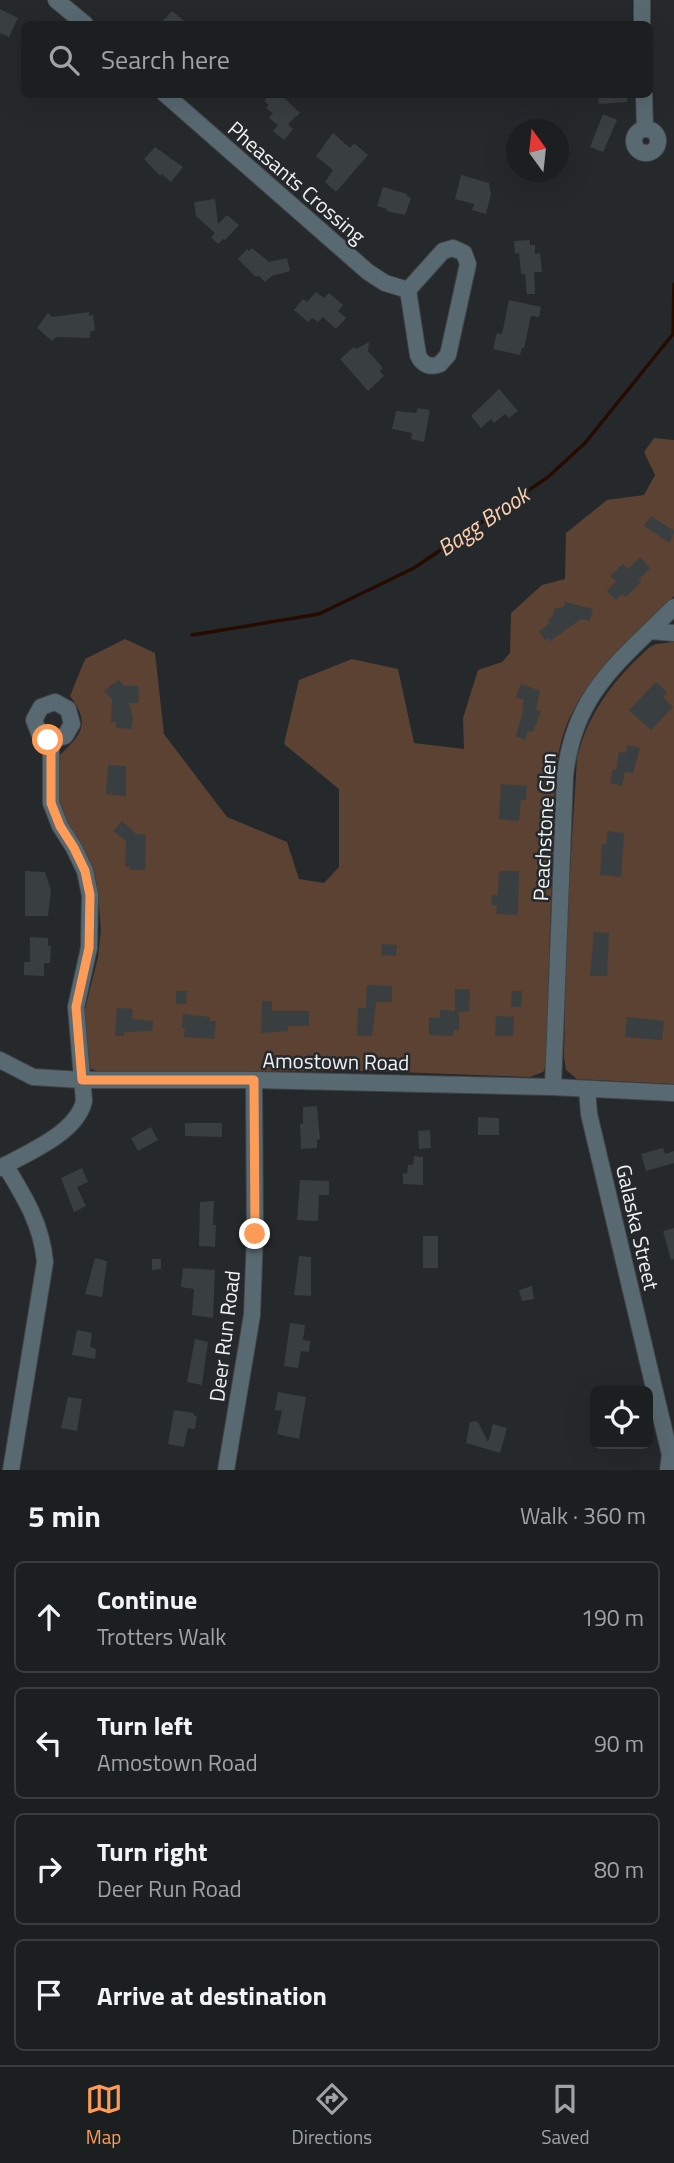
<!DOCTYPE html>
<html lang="en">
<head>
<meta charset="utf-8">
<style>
	:root { --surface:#1c1f20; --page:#292c2d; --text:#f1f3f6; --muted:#a0a2a5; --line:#3a3d3e; --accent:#fe9c57 }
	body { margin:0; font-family:"Titillium Web",sans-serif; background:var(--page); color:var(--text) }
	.controls { position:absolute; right:21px; bottom:21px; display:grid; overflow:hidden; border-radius:10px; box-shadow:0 7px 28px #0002 }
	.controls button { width:63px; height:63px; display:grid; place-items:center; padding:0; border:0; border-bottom:2px solid var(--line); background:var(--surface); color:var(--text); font:35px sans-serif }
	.compass { position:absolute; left:506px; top:119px; width:63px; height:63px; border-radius:50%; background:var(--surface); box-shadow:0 7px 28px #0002; rotate:345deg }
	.stop { position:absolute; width:21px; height:21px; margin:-16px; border:5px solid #fe9c57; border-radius:50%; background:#fff }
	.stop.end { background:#fe9c57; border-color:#fff; box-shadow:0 2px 7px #0008 }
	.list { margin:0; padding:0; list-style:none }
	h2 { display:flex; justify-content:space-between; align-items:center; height:91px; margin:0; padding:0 28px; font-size:30px }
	h2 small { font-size:23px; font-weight:400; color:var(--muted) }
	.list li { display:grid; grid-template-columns:46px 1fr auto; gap:21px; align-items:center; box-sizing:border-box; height:112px; margin:0 14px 14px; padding:0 14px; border:2px solid var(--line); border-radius:10px }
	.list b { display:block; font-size:26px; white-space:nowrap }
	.list p { margin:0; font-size:23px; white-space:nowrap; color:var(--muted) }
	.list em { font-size:23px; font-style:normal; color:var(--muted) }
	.icon { flex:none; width:38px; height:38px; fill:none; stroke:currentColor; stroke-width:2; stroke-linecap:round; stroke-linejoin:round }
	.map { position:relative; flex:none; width:674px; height:1470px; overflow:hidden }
	.search { position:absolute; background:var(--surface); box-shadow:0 7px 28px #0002; left:21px; right:21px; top:21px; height:77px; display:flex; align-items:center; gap:18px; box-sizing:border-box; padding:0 24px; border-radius:10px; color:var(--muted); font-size:26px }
	.sheet { height:595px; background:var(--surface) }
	nav { display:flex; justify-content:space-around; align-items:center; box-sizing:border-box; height:98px; border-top:2px solid var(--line); background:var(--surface); font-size:19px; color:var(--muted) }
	nav a { display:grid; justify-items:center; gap:4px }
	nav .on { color:var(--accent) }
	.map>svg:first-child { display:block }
	.green { fill:#5b4232 }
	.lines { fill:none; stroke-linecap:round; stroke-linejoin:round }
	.stream { stroke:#250b00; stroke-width:3.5 }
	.building { fill:#393e40 }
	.minor-casing { stroke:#414547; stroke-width:18 }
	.minor { stroke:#596972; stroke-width:16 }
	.route { stroke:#fe9c57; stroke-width:9 }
	.labels { text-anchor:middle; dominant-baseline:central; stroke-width:5; stroke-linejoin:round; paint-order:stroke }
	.street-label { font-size:21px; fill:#eff2f4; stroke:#25292b }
	.water-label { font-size:23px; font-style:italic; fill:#fccdae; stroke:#25292b }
</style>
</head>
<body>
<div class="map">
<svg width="674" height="1470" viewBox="0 0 674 1470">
	<rect width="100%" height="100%" fill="#25292b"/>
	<g class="green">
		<path d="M 654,438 L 674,440 L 674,596 C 639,632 596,666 573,711 C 551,751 555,803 553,847 C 550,919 548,992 547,1065 L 543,1072 L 530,1077 L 369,1071 L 99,1072 L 91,1069 L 87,1060 L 84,1013 L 98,957 L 101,930 L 98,893 L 86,854 L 61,813 L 57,796 L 59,756 C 82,734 91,724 70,696 L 85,659 L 125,639 L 155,653 L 164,734 L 227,817 L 287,842 L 299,879 L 324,883 L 339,867 L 339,789 L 284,744 L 299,680 L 352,659 L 398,669 L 414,743 L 464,749 L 463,718 L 478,670 L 502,662 L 510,653 L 511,613 L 542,585 L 565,579 L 566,533 L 607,500 L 644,495 L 655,475 L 644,452 Z"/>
		<path d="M 674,642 L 674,1084 L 577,1079 L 566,1070 L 564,1058 L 566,935 L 577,758 C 588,712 615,678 650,647 L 656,644 Z"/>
	</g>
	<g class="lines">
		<polyline class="stream" points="192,635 319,614 414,568 548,477 585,443 673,334 674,284"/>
	</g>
	<g class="building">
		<polygon points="0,9 18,18 9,37 0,33"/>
		<polygon points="172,11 188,24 160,24"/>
		<polygon points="598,94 627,94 627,102 599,104"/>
		<polygon points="270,95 281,95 300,113 288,124 293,129 284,140 273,131 278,125 269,118 273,113 266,108 269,105 264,101"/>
		<polygon points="603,114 617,120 603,152 590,147"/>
		<polygon points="333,133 350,148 354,143 368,155 336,192 325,182 333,170 316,156"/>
		<polygon points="155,147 183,167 171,182 162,174 160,176 144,159"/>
		<polygon points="461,175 489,183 491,194 486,214 472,210 474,204 455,199"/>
		<polygon points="383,187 407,194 407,196 411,198 405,215 386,211 387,209 377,206"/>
		<polygon points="215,199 218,224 227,215 239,225 225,240 223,239 218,244 211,237 215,233 196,216 194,202"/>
		<polygon points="530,240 530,245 535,245 535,254 540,253 542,272 534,272 535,294 527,294 525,274 521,274 519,253 515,254 514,241"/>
		<polygon points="252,248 269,262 287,258 290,271 272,276 265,282 259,276 256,277 238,259 247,249 249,251"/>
		<polygon points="316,292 324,298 329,293 343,305 338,311 346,318 336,329 323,317 318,322 312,318 308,322 294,310 303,299 307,302"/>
		<polygon points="509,300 541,307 539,317 531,316 524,348 522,348 520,355 493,349 497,333 502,334"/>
		<polygon points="89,312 89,316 93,315 95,330 90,332 90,338 56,337 52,341 37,328 48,313 52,317"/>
		<polygon points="369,342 368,351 383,368 380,371 384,376 368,391 340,359 354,347 356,349"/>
		<polygon points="499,389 518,411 509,418 505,414 494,423 491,419 481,428 471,416"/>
		<polygon points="418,408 430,410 424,442 411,439 412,433 392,429 396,411 416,413"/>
		<polygon points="651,516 674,531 670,543 644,526"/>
		<polygon points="640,557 650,568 638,580 641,582 626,597 622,594 616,600 607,591 616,581 610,576 623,564 628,569"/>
		<polygon points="565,602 593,609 590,621 581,619 550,641 548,638 545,640 539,631 550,623 548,620 553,616 554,609 564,607"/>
		<polygon points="118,680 125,686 139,686 138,703 129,703 133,717 131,729 116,728 116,722 111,722 112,699 104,691"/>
		<polygon points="656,682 667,692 663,697 673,707 651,730 629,710"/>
		<polygon points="521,684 540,691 536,710 541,711 533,732 528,731 525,740 516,736 524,707 522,707 524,700 516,697"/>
		<polygon points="627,745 640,748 633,773 625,772 622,786 610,783 613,769 616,770 619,752 626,753"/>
		<polygon points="108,765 126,766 126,796 106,794"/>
		<polygon points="501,784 527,786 526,800 521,800 519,821 499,819"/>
		<polygon points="122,821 136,834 146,835 145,870 130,870 130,867 125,866 126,841 113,831"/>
		<polygon points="607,831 624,833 621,877 600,875 602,844 606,845"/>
		<polygon points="25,871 45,872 51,890 48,916 25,916"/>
		<polygon points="499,871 519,871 518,915 496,914 497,905 491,905 492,895 498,895"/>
		<polygon points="594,932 609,933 607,976 590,976"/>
		<polygon points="30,937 48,938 48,946 51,946 50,963 44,963 44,976 24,975 24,962 30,962"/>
		<polygon points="382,944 397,945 396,956 381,955"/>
		<polygon points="367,985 392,986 392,1002 376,1002 372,1036 357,1036 358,1008 366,1008"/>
		<polygon points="455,989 470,989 469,1011 459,1012 459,1030 454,1030 453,1036 429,1035 429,1017 440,1018 440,1010 455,1011"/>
		<polygon points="176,991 187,991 186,1004 176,1004"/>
		<polygon points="512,991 522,991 521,1007 511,1007"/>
		<polygon points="262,1001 272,1001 272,1011 309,1011 309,1026 288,1026 288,1031 261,1033"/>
		<polygon points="117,1008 133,1009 132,1019 153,1021 152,1031 124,1032 124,1036 115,1036"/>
		<polygon points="183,1014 210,1017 210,1021 216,1021 214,1039 184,1037 185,1028 182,1028"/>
		<polygon points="496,1016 514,1017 513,1036 495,1036"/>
		<polygon points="627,1017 664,1021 662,1040 625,1037"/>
		<polygon points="317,1106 320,1139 317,1140 317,1148 301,1149 300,1124 303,1124 303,1107"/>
		<polygon points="478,1117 499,1118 499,1135 478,1135"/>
		<polygon points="185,1123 222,1123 222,1137 185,1136"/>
		<polygon points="151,1127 158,1140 138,1151 131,1138"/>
		<polygon points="430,1130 431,1148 419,1149 418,1131"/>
		<polygon points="663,1148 665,1154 674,1151 674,1163 646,1171 641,1154"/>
		<polygon points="414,1156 423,1157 423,1185 403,1184 403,1173 407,1174 408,1165 413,1165"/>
		<polygon points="82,1168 88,1182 77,1187 86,1206 74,1212 61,1178"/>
		<polygon points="300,1180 329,1181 329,1195 319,1195 318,1221 297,1220"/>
		<polygon points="214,1201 213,1225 216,1225 215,1247 199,1246 200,1202"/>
		<polygon points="674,1228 674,1259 671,1260 663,1231"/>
		<rect x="423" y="1236" width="15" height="32"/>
		<polygon points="299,1256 311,1257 311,1296 294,1295"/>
		<polygon points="95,1258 107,1261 102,1297 85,1294"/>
		<polygon points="152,1259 161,1259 161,1269 152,1270"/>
		<polygon points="183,1268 215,1270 213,1318 192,1315 194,1289 181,1287"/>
		<polygon points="532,1286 534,1299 522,1301 519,1290"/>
		<polygon points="290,1323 305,1325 303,1340 310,1341 309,1352 301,1351 298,1368 284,1366"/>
		<polygon points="77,1330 92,1333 90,1347 96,1349 95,1359 72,1355"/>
		<polygon points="195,1339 208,1342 202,1385 187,1382"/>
		<polygon points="278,1392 306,1397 299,1439 277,1434 282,1411 275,1410"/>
		<polygon points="68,1397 82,1399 77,1431 61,1428"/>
		<polygon points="174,1410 194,1413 194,1416 197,1416 195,1429 188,1428 184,1447 168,1444"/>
		<polygon points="475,1421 478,1422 488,1442 493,1424 507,1428 500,1453 466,1443 470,1422"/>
	</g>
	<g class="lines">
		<defs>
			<g id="minor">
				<polyline points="56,0 85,24"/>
				<polyline points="642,0 642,24"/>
				<polyline points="165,94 368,272 385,283 408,290"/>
				<polyline points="644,94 645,129"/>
				<circle cx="646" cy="141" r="12"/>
				<path d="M 453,248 L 464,253 L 468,264 L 448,355 L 440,364 C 431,368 422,365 418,355 L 408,290 L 443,251 Z"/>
				<polyline points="650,631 674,633"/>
				<polyline points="0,1060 33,1077 82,1080 254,1080 553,1087 674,1093"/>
				<path d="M 553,1087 L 565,776 C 574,693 619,662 674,607"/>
				<polyline points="587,1089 589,1114 670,1455 668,1470"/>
				<path d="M 5,1165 C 24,1196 42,1225 45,1262 L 11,1470"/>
				<path d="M 0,1168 C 27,1153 77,1133 84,1101 L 76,1007 L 89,948 L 90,895 L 85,871 L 74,848 L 60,826 L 51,803 L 51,740 L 65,736 L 72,724 L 68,709 L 55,702 L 41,707 L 34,720 L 39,733 L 51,740"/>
				<polyline points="226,1470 252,1315 255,1234 254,1080"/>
			</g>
		</defs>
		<use href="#minor" class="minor-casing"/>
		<use href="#minor" class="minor"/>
	</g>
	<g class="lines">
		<polyline class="route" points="48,740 51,740 51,803 60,826 74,848 85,871 90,895 89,948 76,1007 82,1080 254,1080 255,1234"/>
	</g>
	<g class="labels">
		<g class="street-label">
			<text transform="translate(297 182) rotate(41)">Pheasants Crossing</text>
			<text transform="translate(544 827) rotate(-87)">Peachstone Glen</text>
			<text transform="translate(336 1061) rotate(1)">Amostown Road</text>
			<text transform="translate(638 1227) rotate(77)">Galaska Street</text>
			<text transform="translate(224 1336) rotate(-83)">Deer Run Road</text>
		</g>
		<g class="water-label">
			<text transform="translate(483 521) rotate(-34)">Bagg Brook</text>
		</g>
	</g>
</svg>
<div class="controls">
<button><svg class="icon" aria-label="locate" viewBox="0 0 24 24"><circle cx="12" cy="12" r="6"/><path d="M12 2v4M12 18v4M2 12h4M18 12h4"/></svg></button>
</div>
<svg class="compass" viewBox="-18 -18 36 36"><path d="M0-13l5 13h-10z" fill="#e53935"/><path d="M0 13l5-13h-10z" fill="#a0a2a5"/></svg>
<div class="stop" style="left:48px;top:740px"></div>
<div class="stop end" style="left:255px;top:1234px"></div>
<div class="search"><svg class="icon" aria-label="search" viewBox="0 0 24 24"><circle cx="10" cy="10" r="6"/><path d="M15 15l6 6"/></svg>Search here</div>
</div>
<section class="sheet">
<h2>5 min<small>Walk · 360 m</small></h2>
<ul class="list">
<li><svg class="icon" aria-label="ahead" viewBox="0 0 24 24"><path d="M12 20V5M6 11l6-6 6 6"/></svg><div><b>Continue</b><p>Trotters Walk</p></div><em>190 m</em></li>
<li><svg class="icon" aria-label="left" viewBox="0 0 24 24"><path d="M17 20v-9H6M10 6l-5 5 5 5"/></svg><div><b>Turn left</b><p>Amostown Road</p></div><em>90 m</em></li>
<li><svg class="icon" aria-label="right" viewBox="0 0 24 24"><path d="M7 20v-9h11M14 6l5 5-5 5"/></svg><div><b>Turn right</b><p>Deer Run Road</p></div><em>80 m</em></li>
<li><svg class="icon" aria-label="arrive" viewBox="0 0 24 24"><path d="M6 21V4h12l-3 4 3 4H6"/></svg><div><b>Arrive at destination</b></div></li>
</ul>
</section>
<nav>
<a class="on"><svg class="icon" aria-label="map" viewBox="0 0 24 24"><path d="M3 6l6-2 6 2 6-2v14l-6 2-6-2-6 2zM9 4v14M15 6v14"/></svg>Map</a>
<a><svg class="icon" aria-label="directions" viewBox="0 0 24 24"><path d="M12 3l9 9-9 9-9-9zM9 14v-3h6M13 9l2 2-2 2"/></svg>Directions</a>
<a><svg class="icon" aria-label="saved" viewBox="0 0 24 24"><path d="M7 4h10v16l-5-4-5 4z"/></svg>Saved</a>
</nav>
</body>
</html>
